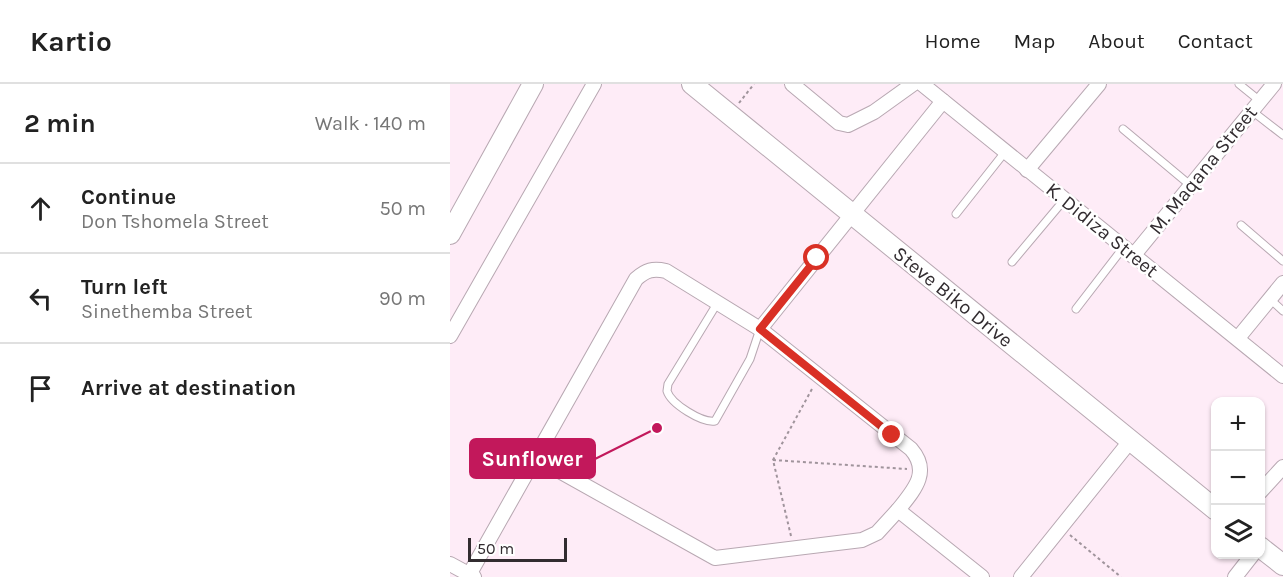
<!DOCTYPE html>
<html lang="en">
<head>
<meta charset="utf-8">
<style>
	:root { --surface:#fff; --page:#f6f6f6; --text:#222; --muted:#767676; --line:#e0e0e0 }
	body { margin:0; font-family:Karla,sans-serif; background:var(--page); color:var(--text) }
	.controls { position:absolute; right:18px; bottom:18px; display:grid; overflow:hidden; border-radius:12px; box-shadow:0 2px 4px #0004 }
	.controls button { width:54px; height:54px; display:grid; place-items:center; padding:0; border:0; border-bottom:2px solid var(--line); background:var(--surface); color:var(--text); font:30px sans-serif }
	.scale { position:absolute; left:18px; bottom:15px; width:99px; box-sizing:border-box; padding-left:6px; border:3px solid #322c30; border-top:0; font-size:16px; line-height:21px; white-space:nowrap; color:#322c30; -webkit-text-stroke:4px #fff; paint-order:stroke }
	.stop { position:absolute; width:18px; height:18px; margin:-14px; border:4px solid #d93025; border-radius:50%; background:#fff }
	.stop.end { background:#d93025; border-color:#fff; box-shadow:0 2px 6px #0008 }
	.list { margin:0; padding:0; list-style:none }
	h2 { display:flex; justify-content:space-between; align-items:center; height:78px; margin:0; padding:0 24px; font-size:26px }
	h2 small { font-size:20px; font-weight:400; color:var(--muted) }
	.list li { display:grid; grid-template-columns:39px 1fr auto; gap:18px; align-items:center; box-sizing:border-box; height:90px; padding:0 24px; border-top:2px solid var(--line) }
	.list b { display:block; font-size:22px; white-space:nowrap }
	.list p { margin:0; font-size:20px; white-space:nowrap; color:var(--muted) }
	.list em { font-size:20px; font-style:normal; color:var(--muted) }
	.icon { flex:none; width:33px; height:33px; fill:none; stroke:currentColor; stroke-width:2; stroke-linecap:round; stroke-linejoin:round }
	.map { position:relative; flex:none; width:833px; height:493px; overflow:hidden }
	header { display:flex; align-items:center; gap:36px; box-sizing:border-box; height:84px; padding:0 30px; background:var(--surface); border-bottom:2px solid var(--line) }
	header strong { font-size:28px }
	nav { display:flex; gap:33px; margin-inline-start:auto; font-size:21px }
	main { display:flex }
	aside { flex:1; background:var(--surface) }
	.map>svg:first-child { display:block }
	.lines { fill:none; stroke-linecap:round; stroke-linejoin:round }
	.lane-casing { stroke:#b8a8b2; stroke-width:9 }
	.street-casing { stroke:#b8a8b2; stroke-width:16 }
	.secondary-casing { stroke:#b8a8b2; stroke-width:22 }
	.path { stroke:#a0949c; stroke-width:2; stroke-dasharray:3 3; stroke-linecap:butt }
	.lane { stroke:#fff; stroke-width:7 }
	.street { stroke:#fff; stroke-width:14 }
	.secondary { stroke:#fff; stroke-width:20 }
	.route { stroke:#d93025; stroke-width:8 }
	.labels { text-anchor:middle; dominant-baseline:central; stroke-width:5; stroke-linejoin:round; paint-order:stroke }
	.street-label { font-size:20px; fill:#322c30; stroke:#fff }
	.leader { fill:none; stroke:#c2185b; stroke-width:2 }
	.callout-dot { fill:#c2185b; stroke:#fff; stroke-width:2 }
	.callout { fill:#c2185b; stroke:#c2185b; stroke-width:2 }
	.callout-label { font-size:21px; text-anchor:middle; font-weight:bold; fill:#fff }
</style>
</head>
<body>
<header>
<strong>Kartio</strong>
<nav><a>Home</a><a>Map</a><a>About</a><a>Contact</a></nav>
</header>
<main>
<aside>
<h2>2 min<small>Walk · 140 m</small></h2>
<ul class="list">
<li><svg class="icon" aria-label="ahead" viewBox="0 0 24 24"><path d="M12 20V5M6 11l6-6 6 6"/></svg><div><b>Continue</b><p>Don Tshomela Street</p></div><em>50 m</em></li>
<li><svg class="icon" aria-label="left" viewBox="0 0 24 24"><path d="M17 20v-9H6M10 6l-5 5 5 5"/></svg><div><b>Turn left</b><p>Sinethemba Street</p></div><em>90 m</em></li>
<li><svg class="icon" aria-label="arrive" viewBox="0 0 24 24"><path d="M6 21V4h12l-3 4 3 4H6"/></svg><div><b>Arrive at destination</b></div></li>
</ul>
</aside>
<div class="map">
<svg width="833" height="493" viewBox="0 0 833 493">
	<rect width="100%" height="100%" fill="#feecf7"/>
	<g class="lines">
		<defs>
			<g id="lane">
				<polyline points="789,0 810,17"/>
				<polyline points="802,27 833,51"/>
				<polyline points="673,45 740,101"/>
				<polyline points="506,130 555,68"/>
				<polyline points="791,141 833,177"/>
				<polyline points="562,178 614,116"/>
				<polyline points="820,215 833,227"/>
				<path d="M 268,218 L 218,300 L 217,307 C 221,320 252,339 265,337 L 300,275 L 310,245"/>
				<polyline points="626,225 673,164"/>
			</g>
			<g id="street">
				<polyline points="342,0 389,39 398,41 424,28 463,0"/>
				<polyline points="472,0 833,292"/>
				<polyline points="577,86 649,0"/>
				<polyline points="683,172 824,0"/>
				<polyline points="310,245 493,17"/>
				<polyline points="0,252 144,0"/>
				<polyline points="788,254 833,199"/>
				<polyline points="86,374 265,474 412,456 427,449 448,426"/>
				<polyline points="810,408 833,383"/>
				<polyline points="0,480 24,493"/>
				<path d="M 19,491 L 186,195 C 196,186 203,184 216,187 L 310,245 L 461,365 C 481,388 464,406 448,426 L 532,493"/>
				<polyline points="571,493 681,356"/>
				<polyline points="785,493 803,470"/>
			</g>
			<g id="secondary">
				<polyline points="242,0 766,426"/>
				<polyline points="0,150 83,0"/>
				<polyline points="810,463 833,481"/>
			</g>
		</defs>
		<use href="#lane" class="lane-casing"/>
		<use href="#street" class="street-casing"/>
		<use href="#secondary" class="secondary-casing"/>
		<g class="path">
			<polyline points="289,19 304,0"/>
			<polyline points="323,376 457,385"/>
			<polyline points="620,451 671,493"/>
			<polyline points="341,452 323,376 362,305"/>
		</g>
		<use href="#lane" class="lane"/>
		<use href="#street" class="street"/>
		<use href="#secondary" class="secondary"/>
	</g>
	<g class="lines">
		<polyline class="route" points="367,174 310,245 442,351"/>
	</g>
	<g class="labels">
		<g class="street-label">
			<text transform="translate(753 86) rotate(-51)">M. Maqana Street</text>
			<text transform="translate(652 146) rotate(39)">K. Didiza Street</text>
			<text transform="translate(503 213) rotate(39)">Steve Biko Drive</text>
		</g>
	</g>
	<path class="leader" d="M207 344L145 375"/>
	<circle class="callout-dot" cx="207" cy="344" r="6"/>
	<rect class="callout" x="20" y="355" width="125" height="39" rx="6"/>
	<g class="callout-label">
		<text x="82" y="382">Sunflower</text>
	</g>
</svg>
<div class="controls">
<button>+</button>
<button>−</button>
<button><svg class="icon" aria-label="layers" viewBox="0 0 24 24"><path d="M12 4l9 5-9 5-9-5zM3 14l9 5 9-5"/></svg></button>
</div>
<div class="scale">50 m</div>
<div class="stop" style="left:367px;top:174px"></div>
<div class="stop end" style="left:442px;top:351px"></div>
</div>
</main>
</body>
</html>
